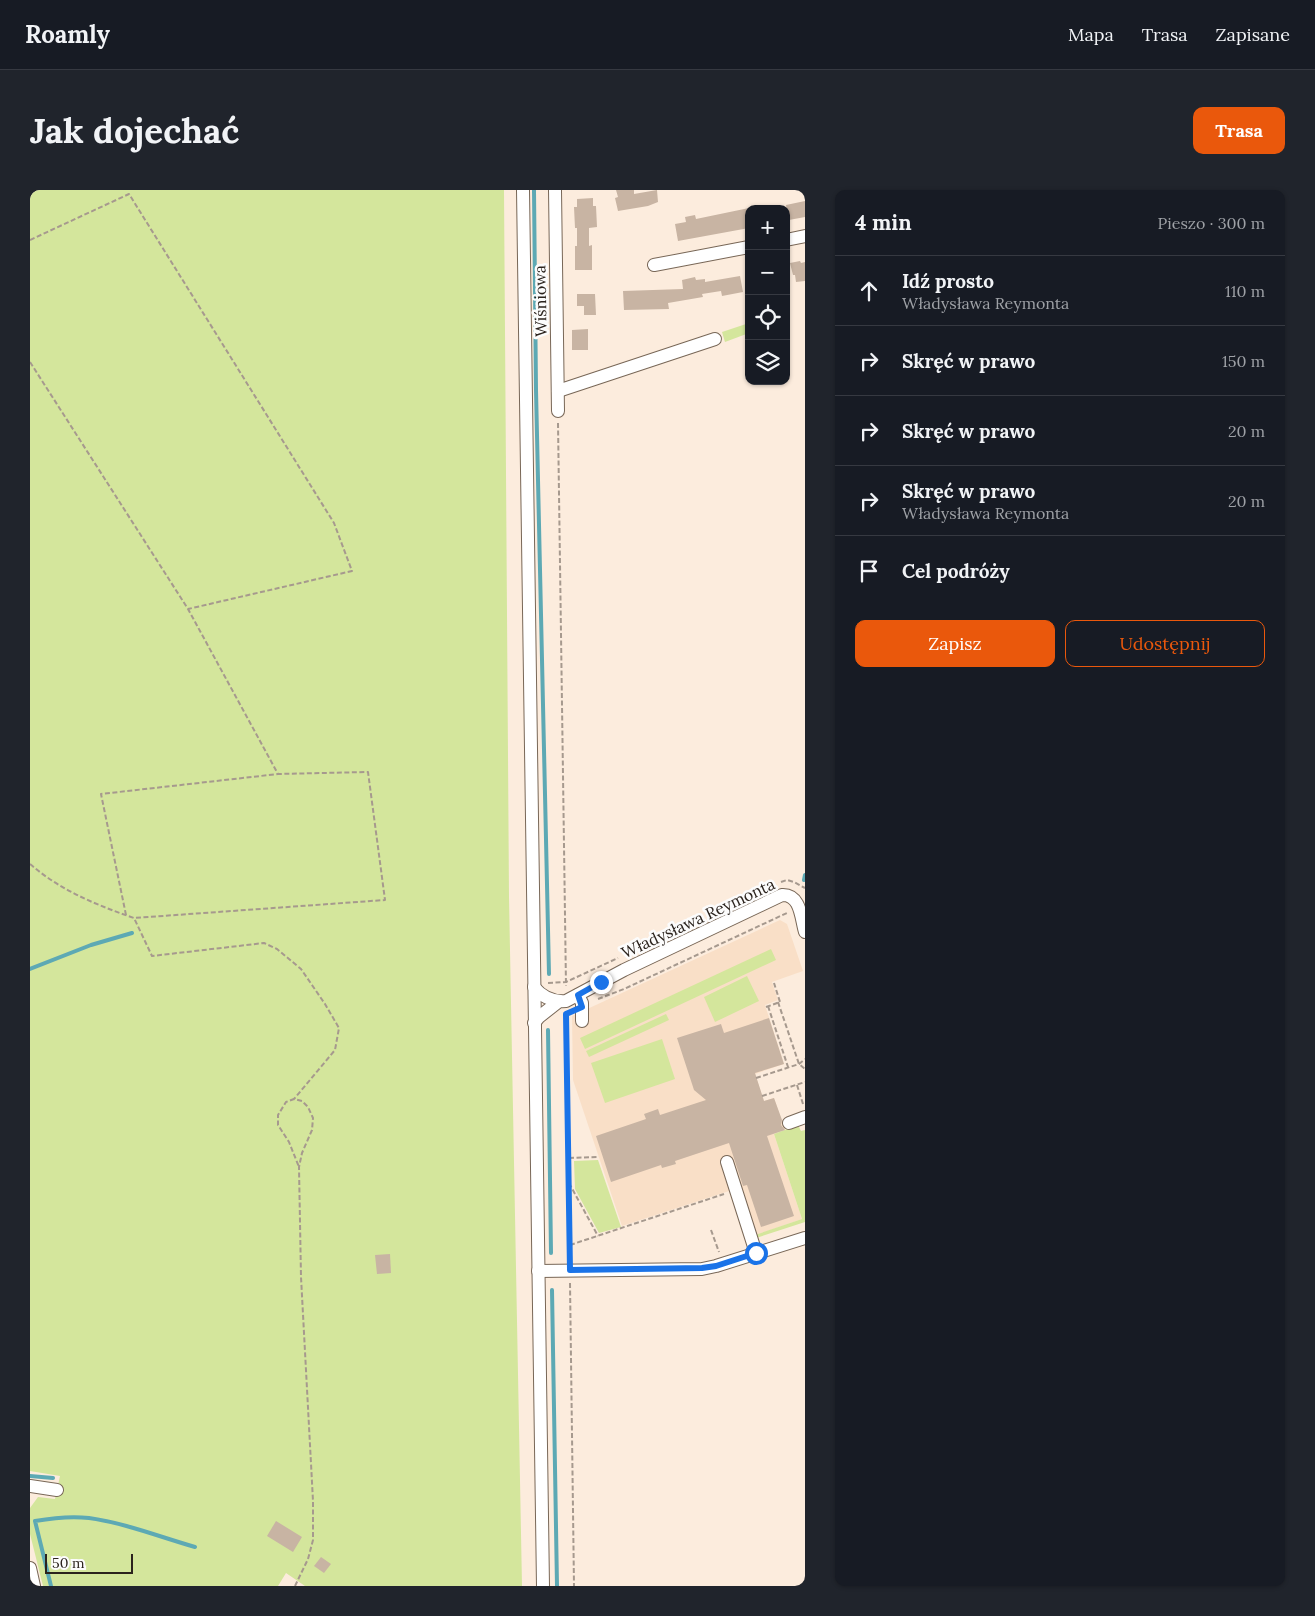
<!DOCTYPE html>
<html lang="pl">
<head>
<meta charset="utf-8">
<style>
	:root { --surface:#171b24; --page:#20242c; --text:#f1f3f6; --muted:#9ea1a6; --line:#363941; --accent:#ea580c }
	body { margin:0; font-family:Lora,serif; background:var(--page); color:var(--text) }
	.controls { position:absolute; right:15px; top:15px; display:grid; overflow:hidden; border-radius:10px; box-shadow:0 1px 4px #0004 }
	.controls button { width:45px; height:45px; display:grid; place-items:center; padding:0; border:0; border-bottom:1px solid var(--line); background:var(--surface); color:var(--text); font:25px sans-serif }
	.scale { position:absolute; left:15px; bottom:12px; width:88px; box-sizing:border-box; padding-left:5px; border:2px solid #2b231d; border-top:0; font-size:14px; line-height:18px; white-space:nowrap; color:#2b231d; -webkit-text-stroke:4px #fcfcfc; paint-order:stroke }
	.stop { position:absolute; width:15px; height:15px; margin:-11px; border:4px solid #1a73e8; border-radius:50%; background:#fff }
	.stop.end { background:#1a73e8; border-color:#fff; box-shadow:0 1px 5px #0008 }
	.list { margin:0; padding:0; list-style:none }
	h2 { display:flex; justify-content:space-between; align-items:center; height:65px; margin:0; padding:0 20px; font-size:21px }
	h2 small { font-size:16px; font-weight:400; color:var(--muted) }
	.list li { display:grid; grid-template-columns:32px 1fr auto; gap:15px; align-items:center; box-sizing:border-box; height:70px; padding:0 20px; border-top:1px solid var(--line) }
	.list b { display:block; font-size:19px; white-space:nowrap }
	.list p { margin:0; font-size:16px; white-space:nowrap; color:var(--muted) }
	.list em { font-size:16px; font-style:normal; color:var(--muted) }
	.actions { display:flex; gap:10px; padding:15px 20px }
	.actions a { flex:1; padding:11px 0; border:1px solid var(--accent); border-radius:10px; text-align:center; font-size:18px; color:var(--accent) }
	.actions .main { background:var(--accent); color:#fff }
	.icon { flex:none; width:28px; height:28px; fill:none; stroke:currentColor; stroke-width:2; stroke-linecap:round; stroke-linejoin:round }
	.map { position:relative; flex:none; width:775px; height:1396px; overflow:hidden; border-radius:10px }
	header { display:flex; align-items:center; gap:30px; box-sizing:border-box; height:70px; padding:0 25px; background:var(--surface); border-bottom:1px solid var(--line) }
	header strong { font-size:24px }
	nav { display:flex; gap:28px; margin-inline-start:auto; font-size:18px }
	.intro { display:flex; align-items:center; justify-content:space-between; box-sizing:border-box; height:120px; padding:0 30px }
	h1 { margin:0; font-size:35px }
	.button { padding:12px 22px; border-radius:10px; background:var(--accent); color:#fff; font-size:18px; font-weight:700 }
	main { display:flex; gap:30px; padding:0 30px }
	aside { flex:1; background:var(--surface); border-radius:10px; box-shadow:0 1px 4px #0004 }
	.map>svg:first-child { display:block }
	.built { fill:#f9dfc7 }
	.green { fill:#d4e69c }
	.lines { fill:none; stroke-linecap:round; stroke-linejoin:round }
	.stream { stroke:#5da9b4; stroke-width:4 }
	.building { fill:#c8b4a3 }
	.minor-casing { stroke:#786757; stroke-width:14 }
	.path { stroke:#a6998e; stroke-width:2; stroke-dasharray:5 2.5; stroke-linecap:butt }
	.minor { stroke:#fff; stroke-width:12 }
	.route { stroke:#1a73e8; stroke-width:6 }
	.labels { text-anchor:middle; dominant-baseline:central; stroke-width:5; stroke-linejoin:round; paint-order:stroke }
	.street-label { font-size:16px; fill:#2b231d; stroke:#fcfcfc }
</style>
</head>
<body>
<header>
<strong>Roamly</strong>
<nav><a>Mapa</a><a>Trasa</a><a>Zapisane</a></nav>
</header>
<div class="intro"><h1>Jak dojechać</h1><a class="button">Trasa</a></div>
<main>
<div class="map">
<svg width="775" height="1396" viewBox="0 0 775 1396">
	<rect width="100%" height="100%" fill="#fcecdd"/>
	<polygon class="built" points="750,730 757,734 773,781 742,792 748,810 735,815 754,874 725,884 734,911 744,908 755,940 744,944 772,1029 715,1049 699,1001 592,1036 543,890 542,826"/>
	<g class="green">
		<polygon points="0,0 474,0 479,707 492,1396 275,1396 256,1383 248,1396 13,1396 0,1344 0,1318 8,1307 25,1309 30,1286 0,1281"/>
		<polygon points="719,133 719,143 695,152 692,142"/>
		<polygon points="741,759 746,770 555,859 550,848"/>
		<polygon points="717,786 729,811 685,832 674,807"/>
		<polygon points="636,824 639,830 559,867 556,861"/>
		<polygon points="632,849 645,889 575,913 561,873"/>
		<polygon points="768,935 771,941 775,940 775,1032 726,1048 725,1045 772,1029 744,944"/>
		<polygon points="568,970 591,1037 569,1043 545,999 544,971"/>
	</g>
	<g class="lines">
		<g class="stream">
			<polyline points="504,0 506,200 519,784"/>
			<polyline points="774,690 775,685"/>
			<polyline points="0,779 61,755 102,743"/>
			<polyline points="518,840 521,1063"/>
			<polyline points="522,1100 527,1396"/>
			<polyline points="0,1286 23,1288"/>
			<path d="M 21,1396 L 5,1331 C 22,1328 42,1326 59,1328 C 95,1333 130,1347 165,1357"/>
		</g>
	</g>
	<g class="building">
		<polygon points="586,0 604,0 604,4 627,0 628,12 618,16 588,21 585,8 588,7"/>
		<polygon points="563,8 563,16 566,16 567,37 559,38 559,56 562,55 562,80 545,80 545,56 547,56 547,38 545,38 544,17 547,17 547,9"/>
		<polygon points="775,11 775,27 759,30 756,15"/>
		<polygon points="719,18 719,38 648,51 645,34 656,32 655,27 665,25 666,29"/>
		<polygon points="770,71 771,73 775,72 775,91 766,92 765,85 763,85 760,73"/>
		<polygon points="710,86 713,102 692,106 691,101 672,104 673,107 638,113 639,119 594,120 593,101 653,99 652,90 665,87 666,90 675,89 675,92"/>
		<polygon points="547,104 565,104 566,125 554,125 554,116 547,116"/>
		<polygon points="558,139 558,160 542,160 542,140"/>
		<polygon points="739,828 754,874 725,883 734,911 744,908 752,930 751,935 755,940 737,946 764,1026 731,1037 717,995 713,996 699,953 645,971 646,974 632,978 631,975 581,992 566,946 616,929 614,924 628,919 630,925 676,910 664,900 647,848 691,834 694,843"/>
		<polygon points="360,1064 361,1083 347,1084 345,1065"/>
		<polygon points="246,1331 272,1347 263,1362 237,1346"/>
		<polygon points="291,1367 301,1374 294,1383 284,1376"/>
	</g>
	<g class="lines">
		<defs>
			<g id="minor">
				<polyline points="493,0 513,1396"/>
				<polyline points="525,0 528,221"/>
				<polyline points="756,50 775,46"/>
				<polyline points="624,75 719,57"/>
				<polyline points="528,201 685,149"/>
				<path d="M 504,797 C 512,807 523,812 536,811 L 594,780 L 752,705 C 771,704 771,729 775,742"/>
				<polyline points="548,805 552,813 552,831"/>
				<polyline points="504,833 509,827 528,812"/>
				<polyline points="759,933 775,927"/>
				<polyline points="697,972 726,1063"/>
				<polyline points="508,1081 672,1079 686,1076 775,1048"/>
				<polyline points="0,1296 27,1300"/>
				<polyline points="0,1378 4,1396"/>
			</g>
		</defs>
		<use href="#minor" class="minor-casing"/>
		<g class="path">
			<polyline points="0,50 99,4 304,333 322,381 158,419"/>
			<polyline points="0,172 158,419 248,584 338,582 355,710 104,728"/>
			<polyline points="528,233 536,796"/>
			<path d="M 0,674 C 30,700 66,715 104,728 L 122,766 L 234,753 L 247,759 L 271,779 L 295,814 L 309,838 L 305,860 L 264,909"/>
			<polyline points="751,692 757,690 764,692 775,698"/>
			<polyline points="96,725 71,604 248,584"/>
			<polyline points="518,793 536,792 588,768"/>
			<polyline points="568,809 594,799 759,722"/>
			<polyline points="748,812 769,874 775,879"/>
			<polyline points="738,816 758,877"/>
			<polyline points="736,817 750,812 744,793"/>
			<polyline points="536,823 540,1069"/>
			<polyline points="726,888 769,874 775,869"/>
			<polyline points="767,895 773,914"/>
			<polyline points="732,906 775,892"/>
			<polyline points="539,968 569,967"/>
			<polyline points="539,993 568,1046"/>
			<polyline points="681,1040 689,1062"/>
			<polyline points="540,1055 694,1004"/>
			<polyline points="540,1093 544,1396"/>
			<polyline points="265,1396 278,1369 283,1350 283,1311 271,1087 269,977 272,963 282,940 283,928 278,917 272,911 264,909 256,912 248,925 248,935 259,952 269,977"/>
		</g>
		<use href="#minor" class="minor"/>
	</g>
	<g class="lines">
		<polyline class="route" points="571,792 548,805 552,817 536,824 540,1080 672,1078 686,1076 726,1063"/>
	</g>
	<g class="labels">
		<g class="street-label">
			<text transform="translate(510 111) rotate(-91)">Wiśniowa</text>
			<text transform="translate(668 728) rotate(-25)">Władysława Reymonta</text>
		</g>
	</g>
</svg>
<div class="controls">
<button>+</button>
<button>−</button>
<button><svg class="icon" aria-label="locate" viewBox="0 0 24 24"><circle cx="12" cy="12" r="6"/><path d="M12 2v4M12 18v4M2 12h4M18 12h4"/></svg></button>
<button><svg class="icon" aria-label="layers" viewBox="0 0 24 24"><path d="M12 4l9 5-9 5-9-5zM3 14l9 5 9-5"/></svg></button>
</div>
<div class="scale">50 m</div>
<div class="stop" style="left:726px;top:1063px"></div>
<div class="stop end" style="left:571px;top:792px"></div>
</div>
<aside>
<h2>4 min<small>Pieszo · 300 m</small></h2>
<ul class="list">
<li><svg class="icon" aria-label="ahead" viewBox="0 0 24 24"><path d="M12 20V5M6 11l6-6 6 6"/></svg><div><b>Idź prosto</b><p>Władysława Reymonta</p></div><em>110 m</em></li>
<li><svg class="icon" aria-label="right" viewBox="0 0 24 24"><path d="M7 20v-9h11M14 6l5 5-5 5"/></svg><div><b>Skręć w prawo</b></div><em>150 m</em></li>
<li><svg class="icon" aria-label="right" viewBox="0 0 24 24"><path d="M7 20v-9h11M14 6l5 5-5 5"/></svg><div><b>Skręć w prawo</b></div><em>20 m</em></li>
<li><svg class="icon" aria-label="right" viewBox="0 0 24 24"><path d="M7 20v-9h11M14 6l5 5-5 5"/></svg><div><b>Skręć w prawo</b><p>Władysława Reymonta</p></div><em>20 m</em></li>
<li><svg class="icon" aria-label="arrive" viewBox="0 0 24 24"><path d="M6 21V4h12l-3 4 3 4H6"/></svg><div><b>Cel podróży</b></div></li>
</ul>
<div class="actions"><a class="main">Zapisz</a><a>Udostępnij</a></div>
</aside>
</main>
</body>
</html>
